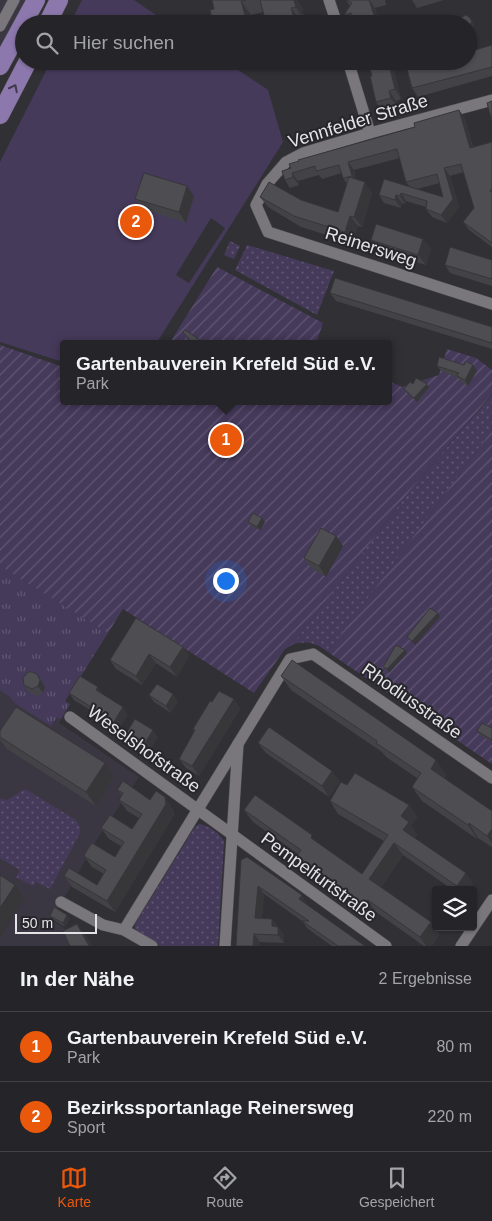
<!DOCTYPE html>
<html lang="de">
<head>
<meta charset="utf-8">
<style>
	:root { --surface:#252428; --page:#313034; --text:#f1f3f6; --muted:#a3a4a8; --line:#424145; --accent:#ea580c }
	body { margin:0; font-family:Arial,sans-serif; background:var(--page); color:var(--text) }
	.controls { position:absolute; right:15px; bottom:15px; display:grid; overflow:hidden; border-radius:5px; box-shadow:0 1px 4px #0004 }
	.controls button { width:45px; height:45px; display:grid; place-items:center; padding:0; border:0; border-bottom:1px solid var(--line); background:var(--surface); color:var(--text); font:25px sans-serif }
	.scale { position:absolute; left:15px; bottom:12px; width:82px; box-sizing:border-box; padding-left:5px; border:2px solid #e4e4e7; border-top:0; font-size:14px; line-height:18px; white-space:nowrap; color:#e4e4e7; -webkit-text-stroke:4px #27262b; paint-order:stroke }
	.you { position:absolute; left:225px; top:580px; width:18px; height:18px; margin:-12px; border:4px solid #fff; border-radius:50%; background:#1a73e8; box-shadow:0 0 0 8px #1a73e833 }
	.badge { display:grid; place-items:center; width:32px; height:32px; border-radius:50%; background:var(--accent); color:#fff; font-size:16px; font-weight:700 }
	.pin { position:absolute; translate:-50% -50%; border:2px solid #fff; box-shadow:0 1px 5px #0006 }
	.popup { position:absolute; left:60px; top:340px; width:332px; height:65px; box-sizing:border-box; display:grid; place-content:center; border-radius:5px; background:var(--surface); filter:drop-shadow(0 1px 4px #0005); font-size:16px; white-space:nowrap; color:var(--muted) }
	.popup b { font-size:19px; color:var(--text) }
	.popup::after { content:''; position:absolute; left:50%; top:100%; margin-left:-10px; border:10px solid transparent; border-top-color:var(--surface) }
	.list { margin:0; padding:0; list-style:none }
	h2 { display:flex; justify-content:space-between; align-items:center; height:65px; margin:0; padding:0 20px; font-size:21px }
	h2 small { font-size:16px; font-weight:400; color:var(--muted) }
	.list li { display:grid; grid-template-columns:32px 1fr auto; gap:15px; align-items:center; box-sizing:border-box; height:70px; padding:0 20px; border-top:1px solid var(--line) }
	.list b { display:block; font-size:19px; white-space:nowrap }
	.list p { margin:0; font-size:16px; white-space:nowrap; color:var(--muted) }
	.list em { font-size:16px; font-style:normal; color:var(--muted) }
	.icon { flex:none; width:28px; height:28px; fill:none; stroke:currentColor; stroke-width:2; stroke-linecap:round; stroke-linejoin:round }
	.map { position:relative; flex:none; width:492px; height:946px; overflow:hidden }
	.search { position:absolute; background:var(--surface); box-shadow:0 1px 4px #0004; left:15px; right:15px; top:15px; height:55px; display:flex; align-items:center; gap:12px; box-sizing:border-box; padding:0 18px; border-radius:28px; color:var(--muted); font-size:19px }
	.sheet { height:205px; background:var(--surface) }
	nav { display:flex; justify-content:space-around; align-items:center; box-sizing:border-box; height:70px; border-top:1px solid var(--line); background:var(--surface); font-size:14px; color:var(--muted) }
	nav a { display:grid; justify-items:center; gap:2px }
	nav .on { color:var(--accent) }
	.map>svg:first-child { display:block }
	.built { fill:#3b3742 }
	.grass { fill:url(#grass-tufts) }
	.park { fill:url(#park-dots) }
	.garden { fill:url(#garden-furrows) }
	.pitch { fill:#463a5b; fill-rule:evenodd }
	.lines { fill:none; stroke-linecap:round; stroke-linejoin:round }
	.street-casing { stroke:#4e4d51; stroke-width:12 }
	.primary-casing { stroke:#4e4d51; stroke-width:19 }
	.street { stroke:#79777c; stroke-width:11 }
	.primary { stroke:#8d78ad; stroke-width:18 }
	.wall { fill:#434247; fill-rule:evenodd }
	.shaded-wall { fill:#373639 }
	.building { fill:#4e4d52; stroke:#373639 }
	.oneway { stroke:#403a4c }
	.labels { text-anchor:middle; dominant-baseline:central; stroke-width:4; stroke-linejoin:round; paint-order:stroke }
	.street-label { font-size:18px; fill:#e4e4e7; stroke:#27262b }
</style>
</head>
<body>
<div class="map">
<svg width="492" height="946" viewBox="0 0 492 946">
	<defs>
		<pattern id="grass-tufts" width="24" height="20" patternUnits="userSpaceOnUse" patternTransform="scale(1.25)"><rect width="24" height="20" fill="#463a5b"/><path d="M3 7l-1-3M5 7V3M7 7l1-3M15 17l-1-3M17 17v-4M19 17l1-3" fill="none" stroke="#615673"/></pattern>
		<pattern id="park-dots" width="8" height="8" patternUnits="userSpaceOnUse" patternTransform="scale(1.25)"><rect width="8" height="8" fill="#463a5b"/><path d="M2 2h.1M6 6h.1" fill="none" stroke="#615673" stroke-width="1.8" stroke-linecap="round"/></pattern>
		<pattern id="garden-furrows" width="10" height="10" patternUnits="userSpaceOnUse" patternTransform="scale(1.25)"><rect width="10" height="10" fill="#463a5b"/><path d="M-1 1l2-2M0 10L10 0M9 11l2-2" fill="none" stroke="#615673"/></pattern>
	</defs>
	<rect width="100%" height="100%" fill="#313035"/>
	<g class="built">
		<polygon points="0,0 28,0 0,47"/>
		<polygon points="0,566 108,633 65,701 70,704 59,723 139,777 96,841 52,920 75,935 68,946 0,946"/>
	</g>
	<polygon class="grass" points="0,566 108,633 65,701 70,704 61,719 57,717 51,726 16,704 10,697 0,690"/>
	<g class="park">
		<polygon points="230,241 240,246 234,259 224,255"/>
		<polygon points="247,245 334,271 317,315 235,270"/>
		<path d="M 492,395 L 492,430 L 328,652 C 316,643 307,640 292,645 L 413,487 Z"/>
		<polygon points="25,789 76,820 80,827 80,833 50,889 36,882 33,886 16,877 20,870 0,858 0,799 7,800"/>
		<path d="M 199,824 C 208,825 219,833 224,841 L 218,946 L 160,946 L 138,934 L 135,928 L 135,924 L 195,827 Z"/>
	</g>
	<g class="garden">
		<polygon points="217,267 323,323 316,344 169,344"/>
		<polygon points="0,345 63,367 64,401 388,401 389,381 402,387 439,375 447,349 476,358 492,370 492,394 413,487 292,645 285,649 254,693 123,609 108,633 0,566"/>
		<polygon points="492,430 492,764 328,652"/>
	</g>
	<g class="pitch">
		<polygon points="82,0 134,0 169,24 70,24"/>
		<path d="M 51,61 L 225,61 L 268,90 L 283,142 L 156,344 L 64,344 L 63,362 L 0,342 L 0,162 ZM 211,218 L 225,228 L 189,283 L 176,275 Z"/>
	</g>
	<g class="lines">
		<defs>
			<g id="street">
				<polyline points="329,0 337,24"/>
				<polyline points="0,26 14,0"/>
				<polyline points="348,61 370,133"/>
				<polyline points="492,100 370,133 303,153 286,162 267,184 256,205 268,232 492,304"/>
				<polyline points="70,717 386,946"/>
				<polyline points="61,902 103,925 124,930 152,946"/>
				<polyline points="124,930 290,659 313,654 492,778"/>
				<polyline points="225,946 238,744"/>
				<polyline points="461,946 492,900"/>
			</g>
			<g id="primary">
				<polyline points="47,24 59,0"/>
				<polyline points="0,66 36,0"/>
				<polyline points="0,115 28,61"/>
			</g>
		</defs>
		<use href="#street" class="street-casing"/>
		<use href="#primary" class="primary-casing"/>
		<use href="#street" class="street"/>
		<use href="#primary" class="primary"/>
	</g>
	<g class="wall">
		<path d="M 212,0 L 297,0 L 302,7 L 305,21 L 301,22 L 302,24 L 213,24 L 214,9 ZM 263,12 L 264,15 L 251,18 L 251,15 Z"/>
		<polygon points="346,0 385,0 386,5 375,8 380,24 351,24 344,15 350,6"/>
		<polygon points="412,0 444,0 417,8"/>
		<polygon points="473,22 474,25 472,29 468,30 468,24"/>
		<polygon points="492,45 492,76 418,97 412,88"/>
		<polygon points="247,61 259,61 249,64"/>
		<polygon points="261,61 277,61 264,65"/>
		<polygon points="368,61 392,61 401,99 396,101 398,108 383,112 376,102 372,76"/>
		<path d="M 465,118 L 473,147 L 492,142 L 492,247 L 469,230 L 463,222 L 474,208 L 464,172 L 450,176 L 459,207 L 447,223 L 432,217 L 426,209 L 426,207 L 406,201 L 405,204 L 402,203 L 401,208 L 384,203 L 379,195 L 410,187 L 406,182 L 400,158 L 354,170 L 356,180 L 372,193 L 362,227 L 358,226 L 352,243 L 301,227 L 268,207 L 260,197 L 301,200 L 338,212 L 347,184 L 343,178 L 342,173 L 322,179 L 319,175 L 298,181 L 299,185 L 290,188 L 285,180 L 282,171 ZM 440,183 L 443,197 L 417,189 Z"/>
		<polygon points="194,196 186,223 143,209 135,199"/>
		<polygon points="423,239 431,249 426,265 378,251 371,240"/>
		<polygon points="492,260 492,286 450,273 445,265"/>
		<polygon points="330,293 492,327 492,349 336,301"/>
		<polygon points="437,366 477,371 468,386 461,382 458,378 441,371"/>
		<polygon points="413,384 429,387 417,402 407,393 404,389"/>
		<polygon points="262,518 265,522 260,530 251,526 248,522"/>
		<polygon points="336,536 343,546 326,577 312,569 304,558"/>
		<polygon points="183,647 189,656 177,677 156,663 142,685 116,669 110,660"/>
		<polygon points="37,674 42,682 45,687 43,693 37,696 29,692 24,685"/>
		<polygon points="281,676 446,774 444,778 492,811 492,847 478,838 477,839 422,801 412,787 417,778 386,757 382,752 291,690"/>
		<polygon points="69,693 103,695 128,714 117,732 99,721 95,713 74,700"/>
		<polygon points="149,695 178,701 171,713 154,702"/>
		<polygon points="234,699 240,709 199,776 186,768 179,759 194,731 193,729 212,702"/>
		<polygon points="492,728 492,742 480,735 477,731"/>
		<polygon points="0,731 105,763 114,777 96,806 7,749 0,740"/>
		<polygon points="124,737 158,737 147,755 129,744"/>
		<polygon points="258,743 340,781 329,797 266,753"/>
		<polygon points="347,785 409,805 417,817 411,826 417,834 415,838 474,885 471,890 453,890 403,855 381,887 431,922 439,935 432,946 424,946 376,912 373,917 305,868 297,856 298,854 253,822 244,810 316,842 362,874 384,841 338,814 330,801"/>
		<polygon points="117,790 150,800 173,809 174,815 115,912 72,887 64,876 97,885 104,874 92,867 84,856 115,857 121,846 109,839 101,828 132,829 139,818 127,811 119,800 122,796"/>
		<polygon points="241,860 307,904 306,905 365,946 332,946 308,929 302,921 264,894 262,918 272,919 284,935 284,943 260,942 259,946 236,946"/>
		<polygon points="50,916 70,918 65,927 52,919"/>
	</g>
	<g class="shaded-wall">
		<polygon points="294,0 297,0 302,7 305,21 296,7"/>
		<polygon points="369,0 375,8 380,24 377,24"/>
		<polygon points="241,1 251,15 253,24 246,19"/>
		<polygon points="291,8 301,22 302,24 296,24"/>
		<polygon points="470,18 473,22 474,25 472,29 469,26"/>
		<polygon points="388,61 392,61 401,99 395,89"/>
		<polygon points="389,91 396,101 398,108 391,98"/>
		<polygon points="459,110 465,118 475,156 470,148"/>
		<polygon points="348,162 354,170 357,184 352,176"/>
		<polygon points="444,168 450,176 459,207 447,223 441,215 453,199"/>
		<polygon points="292,173 298,181 299,185 293,177"/>
		<polygon points="365,182 372,193 362,227 354,217"/>
		<polygon points="187,186 194,196 186,223 179,212"/>
		<polygon points="401,193 406,201 405,204 400,196"/>
		<polygon points="396,195 402,203 401,208 395,200"/>
		<polygon points="350,216 358,226 352,243 345,232"/>
		<polygon points="423,239 431,249 426,265 418,255"/>
		<polygon points="473,365 477,371 468,386 465,380"/>
		<polygon points="427,384 429,387 417,402 414,398"/>
		<polygon points="262,518 265,522 260,530 257,527"/>
		<polygon points="336,536 343,546 326,577 319,566"/>
		<polygon points="438,613 440,617 415,645 412,641"/>
		<polygon points="183,647 189,656 177,677 170,667"/>
		<polygon points="405,650 407,653 389,673 387,669"/>
		<polygon points="149,654 156,663 142,685 136,676"/>
		<polygon points="37,674 42,682 45,687 43,693 38,686"/>
		<polygon points="98,687 103,695 96,690"/>
		<polygon points="173,694 178,701 171,713 166,706"/>
		<polygon points="234,699 240,709 199,776 192,766"/>
		<polygon points="123,707 128,714 117,732 112,725"/>
		<polygon points="153,730 158,737 147,755 142,748"/>
		<polygon points="436,760 446,774 440,783 431,769"/>
		<polygon points="105,763 114,777 96,806 86,792"/>
		<polygon points="332,771 340,781 329,797 322,786"/>
		<polygon points="165,797 173,809 174,815 115,912 107,901"/>
		<polygon points="409,805 417,817 411,826 417,834 412,842 403,830 401,816"/>
		<polygon points="469,823 478,838 477,839 468,825"/>
		<polygon points="492,829 492,843 487,836"/>
		<polygon points="394,843 403,855 378,891 369,879"/>
		<polygon points="466,873 474,885 471,890 459,890 457,886"/>
		<polygon points="15,885 24,899 0,937 0,908"/>
		<polygon points="258,886 264,894 261,926 255,918"/>
		<polygon points="302,895 307,904 305,907 299,899"/>
		<polygon points="368,900 376,912 373,917 364,905"/>
		<polygon points="67,915 70,918 65,927 63,923"/>
		<polygon points="272,919 278,927 272,926"/>
		<polygon points="431,922 439,935 432,946 426,946 420,937"/>
		<polygon points="77,924 91,943 92,946 89,946"/>
		<polygon points="278,927 284,935 284,943 278,935"/>
		<polygon points="254,934 260,942 259,946 253,946"/>
	</g>
	<g class="building">
		<polygon points="212,0 246,0 241,1 246,19 264,15 260,0 294,0 296,7 291,8 296,24 232,24 232,23 213,24 210,10 214,9"/>
		<polygon points="346,0 369,0 377,24 354,24 351,13 344,15 352,3"/>
		<polygon points="466,15 470,18 472,22 469,26 468,26 468,24 461,24 461,21 462,17"/>
		<polygon points="492,45 492,67 412,88 407,69 433,61 468,61 468,52"/>
		<polygon points="368,61 388,61 395,89 389,91 391,98 376,102 370,76 372,76"/>
		<polygon points="492,101 492,121 487,103"/>
		<polygon points="459,110 470,148 492,142 492,188 490,191 492,192 492,243 463,222 474,208 461,164 444,168 453,199 441,215 426,209 427,201 401,193 400,196 396,195 395,200 379,195 384,179 443,197 437,174 406,182 397,149 348,162 352,176 343,178 339,165 316,171 315,166 292,173 293,177 285,180 282,171 291,168 289,164 299,161 298,160 415,127 414,123"/>
		<polygon points="144,173 187,186 179,212 135,199"/>
		<polygon points="349,177 365,182 354,217 350,216 345,232 294,216 260,197 269,182 301,200 338,212"/>
		<polygon points="376,224 423,239 418,255 371,240"/>
		<polygon points="450,247 492,260 492,279 445,265"/>
		<polygon points="335,278 492,327 492,343 330,293"/>
		<polygon points="185,330 206,344 193,344 183,332"/>
		<polygon points="439,357 464,365 466,361 473,365 465,380 457,376 459,373 437,366"/>
		<polygon points="416,378 427,384 414,398 404,389 410,382 413,384"/>
		<polygon points="253,513 262,518 257,527 248,522"/>
		<polygon points="321,528 336,536 319,566 304,558"/>
		<polygon points="430,608 438,613 412,641 407,637"/>
		<polygon points="136,618 183,647 170,667 149,654 136,676 110,660"/>
		<polygon points="396,645 405,650 387,669 383,667"/>
		<polygon points="292,660 436,760 431,769 492,811 492,829 487,836 469,823 468,825 412,787 421,773 376,743 377,741 281,676"/>
		<polygon points="28,672 32,672 37,674 40,680 38,686 32,689 24,685 23,678"/>
		<polygon points="80,676 98,687 96,690 123,707 112,725 94,713 96,710 69,693"/>
		<polygon points="157,684 173,694 166,706 149,695"/>
		<polygon points="219,691 234,699 192,766 179,759 195,730 193,729 210,701 212,702"/>
		<polygon points="16,707 105,763 86,792 0,737 0,731"/>
		<polygon points="135,719 153,730 142,748 124,737"/>
		<polygon points="482,723 492,728 492,740 477,731"/>
		<polygon points="269,727 332,771 322,786 258,743"/>
		<polygon points="355,773 409,805 401,816 409,822 403,830 466,873 457,886 394,843 369,879 431,922 420,937 368,900 364,905 297,856 301,850 244,810 255,795 312,835 311,838 362,874 388,835 330,801 341,782 347,785"/>
		<polygon points="123,781 150,800 156,791 165,797 166,804 107,901 64,876 69,868 97,885 106,870 84,856 87,850 92,843 115,857 124,842 101,828 110,815 132,829 142,814 119,800 123,793 117,790"/>
		<polygon points="247,857 302,895 299,899 365,946 338,946 302,921 309,921 258,886 255,918 272,919 272,926 278,927 278,935 254,934 253,946 236,946 241,860"/>
		<polygon points="0,875 15,885 0,908"/>
		<polygon points="54,907 67,915 63,923 50,916"/>
		<polygon points="77,924 89,946 70,946 63,931"/>
	</g>
	<defs><path id="oneway-chevron" d="M-2-3.5L2.5 0L-2 3.5" fill="none" stroke-width="1.6" stroke-linecap="round" stroke-linejoin="round" transform="scale(1.25)"/></defs>
	<use class="oneway" href="#oneway-chevron" transform="translate(14 88) rotate(-63)"/>
	<g class="labels">
		<g class="street-label">
			<text transform="translate(358 121) rotate(-17)">Vennfelder Straße</text>
			<text transform="translate(371 247) rotate(18)">Reinersweg</text>
			<text transform="translate(412 701) rotate(35)">Rhodiusstraße</text>
			<text transform="translate(144 749) rotate(36)">Weselshofstraße</text>
			<text transform="translate(319 877) rotate(36)">Pempelfurtstraße</text>
		</g>
	</g>
</svg>
<div class="controls">
<button><svg class="icon" aria-label="layers" viewBox="0 0 24 24"><path d="M12 4l9 5-9 5-9-5zM3 14l9 5 9-5"/></svg></button>
</div>
<div class="scale">50 m</div>
<div class="you"></div>
<div class="pin badge" style="left:226px;top:440px">1</div>
<div class="popup"><b>Gartenbauverein Krefeld Süd e.V.</b>Park</div>
<div class="pin badge" style="left:136px;top:222px">2</div>
<div class="search"><svg class="icon" aria-label="search" viewBox="0 0 24 24"><circle cx="10" cy="10" r="6"/><path d="M15 15l6 6"/></svg>Hier suchen</div>
</div>
<section class="sheet">
<h2>In der Nähe<small>2 Ergebnisse</small></h2>
<ul class="list">
<li><span class="badge">1</span><div><b>Gartenbauverein Krefeld Süd e.V.</b><p>Park</p></div><em>80 m</em></li>
<li><span class="badge">2</span><div><b>Bezirkssportanlage Reinersweg</b><p>Sport</p></div><em>220 m</em></li>
</ul>
</section>
<nav>
<a class="on"><svg class="icon" aria-label="map" viewBox="0 0 24 24"><path d="M3 6l6-2 6 2 6-2v14l-6 2-6-2-6 2zM9 4v14M15 6v14"/></svg>Karte</a>
<a><svg class="icon" aria-label="directions" viewBox="0 0 24 24"><path d="M12 3l9 9-9 9-9-9zM9 14v-3h6M13 9l2 2-2 2"/></svg>Route</a>
<a><svg class="icon" aria-label="saved" viewBox="0 0 24 24"><path d="M7 4h10v16l-5-4-5 4z"/></svg>Gespeichert</a>
</nav>
</body>
</html>
